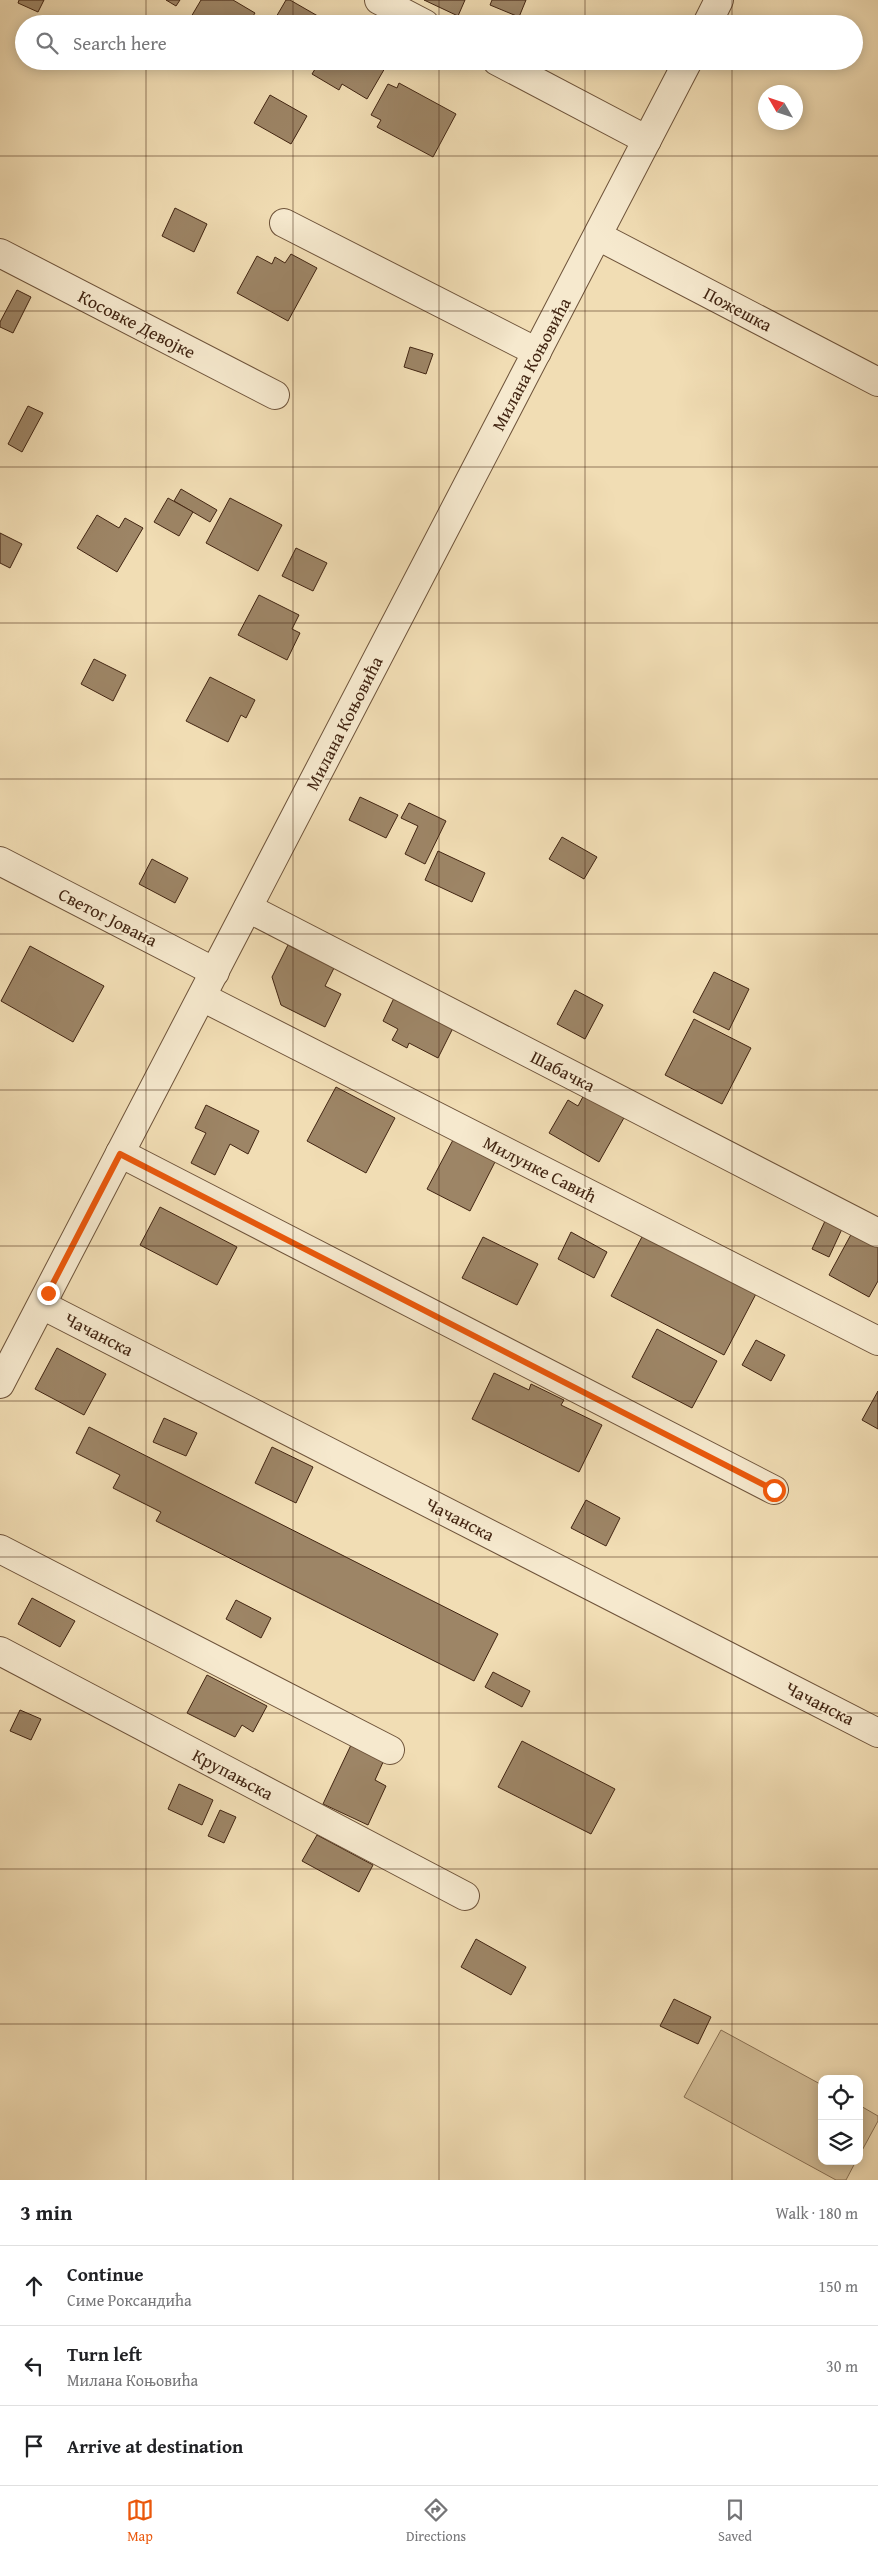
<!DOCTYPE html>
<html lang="en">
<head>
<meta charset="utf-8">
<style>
	:root { --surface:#fff; --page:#f6f6f6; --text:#202124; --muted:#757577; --line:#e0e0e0; --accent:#ea580c }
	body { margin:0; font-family:"Gentium Book Plus",serif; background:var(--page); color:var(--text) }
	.controls { position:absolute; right:15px; bottom:15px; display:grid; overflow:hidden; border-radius:10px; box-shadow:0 2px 12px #0003 }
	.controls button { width:45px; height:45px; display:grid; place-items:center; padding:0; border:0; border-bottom:1px solid var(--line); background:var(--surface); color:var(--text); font:25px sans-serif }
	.compass { position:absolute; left:758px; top:85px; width:45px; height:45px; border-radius:50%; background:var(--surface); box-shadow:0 2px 12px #0003; rotate:309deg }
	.stop { position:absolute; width:15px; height:15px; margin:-11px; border:4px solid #ea580c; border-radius:50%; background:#fff }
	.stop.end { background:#ea580c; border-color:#fff; box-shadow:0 1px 5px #0008 }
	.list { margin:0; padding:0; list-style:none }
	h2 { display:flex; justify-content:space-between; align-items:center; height:65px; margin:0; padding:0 20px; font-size:21px }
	h2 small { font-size:16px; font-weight:400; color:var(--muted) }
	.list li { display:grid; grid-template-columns:32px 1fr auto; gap:15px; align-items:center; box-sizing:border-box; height:80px; padding:0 20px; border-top:1px solid var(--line) }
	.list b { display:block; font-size:19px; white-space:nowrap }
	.list p { margin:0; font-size:16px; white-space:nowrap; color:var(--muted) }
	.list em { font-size:16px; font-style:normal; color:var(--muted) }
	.icon { flex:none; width:28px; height:28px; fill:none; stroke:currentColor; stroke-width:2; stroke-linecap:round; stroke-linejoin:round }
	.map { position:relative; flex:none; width:878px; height:2180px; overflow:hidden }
	.search { position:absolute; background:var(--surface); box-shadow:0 2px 12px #0003; left:15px; right:15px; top:15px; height:55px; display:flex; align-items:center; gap:12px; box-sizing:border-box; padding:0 18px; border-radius:28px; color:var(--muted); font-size:19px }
	.sheet { height:305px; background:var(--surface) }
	nav { display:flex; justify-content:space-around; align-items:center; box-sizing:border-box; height:70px; border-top:1px solid var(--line); background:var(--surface); font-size:14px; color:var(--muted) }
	nav a { display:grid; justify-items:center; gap:2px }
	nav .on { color:var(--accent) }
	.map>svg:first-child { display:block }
	.green { fill:#d3be98; stroke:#8a7255 }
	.building { fill:#9d8566; stroke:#422512 }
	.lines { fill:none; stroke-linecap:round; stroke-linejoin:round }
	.minor-casing { stroke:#6e533a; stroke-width:30 }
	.minor { stroke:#f6e9ce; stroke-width:28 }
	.route { stroke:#ea580c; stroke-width:6 }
	.grid { fill:none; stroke:#422512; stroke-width:1; stroke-opacity:0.55 }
	.labels { text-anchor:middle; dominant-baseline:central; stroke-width:4; stroke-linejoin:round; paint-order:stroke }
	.street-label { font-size:18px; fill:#422512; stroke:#f6e9ce }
</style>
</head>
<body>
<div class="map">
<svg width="878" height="2180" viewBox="0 0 878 2180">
	<rect width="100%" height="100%" fill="#f1ddb4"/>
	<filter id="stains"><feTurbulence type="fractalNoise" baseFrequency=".004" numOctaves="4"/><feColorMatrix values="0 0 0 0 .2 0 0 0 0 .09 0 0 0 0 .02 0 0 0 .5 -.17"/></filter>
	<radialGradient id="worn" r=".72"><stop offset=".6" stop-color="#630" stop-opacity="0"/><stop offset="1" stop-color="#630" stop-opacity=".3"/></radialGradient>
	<g class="green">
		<polygon points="721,2030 822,2085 822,2161 856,2161 846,2180 836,2180 684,2097"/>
		<polygon points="859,2105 878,2116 878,2121 859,2156"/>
	</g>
	<g class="building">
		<polygon points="19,0 44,0 38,12 18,3"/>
		<polygon points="166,0 180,0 176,6"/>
		<polygon points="201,0 233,0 255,13 248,24 191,24 188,22"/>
		<polygon points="286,0 290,0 330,23 272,24"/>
		<polygon points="424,0 465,0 458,16"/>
		<polygon points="492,0 526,0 519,17 490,5"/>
		<polygon points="293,61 308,61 304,68"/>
		<polygon points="320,61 389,61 367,99 342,84 339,90 312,74"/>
		<polygon points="399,83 456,114 433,157 377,127 381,120 371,115 388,84 397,88"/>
		<polygon points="270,95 307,116 291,144 254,123"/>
		<polygon points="175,208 207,224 194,252 162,236"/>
		<polygon points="291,254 317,268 288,321 237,293 257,256 272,264 275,257 285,263"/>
		<polygon points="17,290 31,297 13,333 0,327 0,322"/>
		<polygon points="410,347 433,354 426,374 404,367"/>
		<polygon points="28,406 43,413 22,452 8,444"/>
		<polygon points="181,489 217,510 210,522 174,501"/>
		<polygon points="168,498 193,512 179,536 154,522"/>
		<polygon points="230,498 282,525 258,571 206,543"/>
		<polygon points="97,515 119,528 125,518 143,528 117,572 77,548"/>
		<polygon points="0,533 22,544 10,568 0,563"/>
		<polygon points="296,548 327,563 313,591 282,576"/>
		<polygon points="259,595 299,615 292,629 300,633 287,660 238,635"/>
		<polygon points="94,659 126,675 113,701 81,684"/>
		<polygon points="210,677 255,700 246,718 241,715 228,742 186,721"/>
		<polygon points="360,797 398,815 386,838 349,820"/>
		<polygon points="409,803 446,821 425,864 405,854 418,826 401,818"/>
		<polygon points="562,837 597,857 584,879 549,859"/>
		<polygon points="438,851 485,873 472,902 425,880"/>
		<polygon points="152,859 188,878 175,903 139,884"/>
		<polygon points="288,945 334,968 325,986 341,994 325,1027 281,1005 272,977"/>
		<polygon points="30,946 104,986 73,1042 1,1001"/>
		<polygon points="714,972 749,989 729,1030 693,1012"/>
		<polygon points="575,990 603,1005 585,1039 557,1024"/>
		<polygon points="394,998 453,1028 438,1058 409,1043 407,1048 392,1040 398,1029 383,1021"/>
		<polygon points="694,1019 751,1048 722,1104 665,1075"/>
		<polygon points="336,1087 395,1118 366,1173 307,1141"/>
		<polygon points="585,1093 625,1116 599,1162 549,1133 568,1100 578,1106"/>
		<polygon points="206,1105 259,1131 248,1154 230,1144 215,1175 191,1163 206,1133 195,1128"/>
		<polygon points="453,1140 495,1162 470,1211 427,1189"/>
		<polygon points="160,1207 237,1247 217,1285 140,1245"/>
		<polygon points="825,1221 842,1229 829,1257 812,1249"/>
		<polygon points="854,1229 878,1242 878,1281 869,1297 829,1275"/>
		<polygon points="571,1232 607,1252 594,1278 558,1259"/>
		<polygon points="644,1233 757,1292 724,1355 611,1296"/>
		<polygon points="483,1237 538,1264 517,1305 462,1278"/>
		<polygon points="657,1329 717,1361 692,1408 632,1377"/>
		<polygon points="756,1340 785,1355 771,1381 742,1365"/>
		<polygon points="57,1348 106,1374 84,1415 35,1389"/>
		<polygon points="494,1373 529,1390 531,1384 564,1400 561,1405 602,1425 579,1472 472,1419"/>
		<polygon points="878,1391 878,1429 862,1420"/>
		<polygon points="164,1418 197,1433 186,1456 153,1442"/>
		<polygon points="89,1427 498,1634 474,1681 156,1521 161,1512 113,1488 120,1475 76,1453"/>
		<polygon points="272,1447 313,1467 296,1503 255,1483"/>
		<polygon points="586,1500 620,1518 606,1546 571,1528"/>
		<polygon points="32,1598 75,1621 60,1647 18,1624"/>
		<polygon points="236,1600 271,1618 261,1638 226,1619"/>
		<polygon points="493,1672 530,1691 522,1707 485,1687"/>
		<polygon points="207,1675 267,1706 253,1732 242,1725 235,1737 187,1713"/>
		<polygon points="20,1710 41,1719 31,1740 10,1731"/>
		<polygon points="522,1741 615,1789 591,1834 498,1787"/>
		<polygon points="351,1745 384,1760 375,1780 386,1786 368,1825 323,1804"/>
		<polygon points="179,1784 213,1800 202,1825 168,1809"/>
		<polygon points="220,1810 236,1817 224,1843 208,1836"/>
		<polygon points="317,1835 373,1865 359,1892 302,1861"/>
		<polygon points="476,1939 526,1967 511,1995 461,1967"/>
		<polygon points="674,1999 711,2017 698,2044 660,2026"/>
	</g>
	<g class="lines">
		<defs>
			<g id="minor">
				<polyline points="379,0 425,24"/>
				<polyline points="707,24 719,0"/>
				<polyline points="497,61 647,140"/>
				<polyline points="284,223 537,352"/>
				<polyline points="598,236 878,382"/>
				<polyline points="0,253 275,395"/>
				<polyline points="0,861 215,972"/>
				<polyline points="248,908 878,1233"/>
				<polyline points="202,997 878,1341"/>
				<polyline points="120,1153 774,1490"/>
				<polyline points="42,1305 878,1733"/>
				<polyline points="0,1384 688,61"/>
				<polyline points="0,1549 390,1750"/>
				<polyline points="0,1651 465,1896"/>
			</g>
		</defs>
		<use href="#minor" class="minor-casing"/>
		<use href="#minor" class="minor"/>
	</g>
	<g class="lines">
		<polyline class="route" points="48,1293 120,1154 774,1490"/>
	</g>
	<path class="grid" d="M 146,0 L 146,24M 293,0 L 293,24M 439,0 L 439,24M 585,0 L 585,24M 732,0 L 732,24M 146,61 L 146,2180M 293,61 L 293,2180M 439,61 L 439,2180M 585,61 L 585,2180M 732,61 L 732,2180M 0,156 L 878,156M 0,311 L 878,311M 0,467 L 878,467M 0,623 L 878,623M 0,779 L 878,779M 0,934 L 878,934M 0,1090 L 878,1090M 0,1246 L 878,1246M 0,1401 L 878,1401M 0,1557 L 878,1557M 0,1713 L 878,1713M 0,1869 L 878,1869M 0,2024 L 878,2024"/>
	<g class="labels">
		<g class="street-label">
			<text transform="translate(738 309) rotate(28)">Пожешка</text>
			<text transform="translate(137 324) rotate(27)">Косовке Девојке</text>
			<text transform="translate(531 364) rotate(-62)">Милана Коњовића</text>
			<text transform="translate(344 723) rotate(-63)">Милана Коњовића</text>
			<text transform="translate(108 917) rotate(27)">Светог Јована</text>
			<text transform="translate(563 1071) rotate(27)">Шабачка</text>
			<text transform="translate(540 1169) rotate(27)">Милунке Савић</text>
			<text transform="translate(99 1334) rotate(27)">Чачанска</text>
			<text transform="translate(460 1519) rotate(27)">Чачанска</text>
			<text transform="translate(820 1703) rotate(27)">Чачанска</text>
			<text transform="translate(233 1774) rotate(28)">Крупањска</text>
		</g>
	</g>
	<rect width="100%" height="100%" filter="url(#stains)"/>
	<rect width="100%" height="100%" fill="url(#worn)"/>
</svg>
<div class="controls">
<button><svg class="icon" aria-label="locate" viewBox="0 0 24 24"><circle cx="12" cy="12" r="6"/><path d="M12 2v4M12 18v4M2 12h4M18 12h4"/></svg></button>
<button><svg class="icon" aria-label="layers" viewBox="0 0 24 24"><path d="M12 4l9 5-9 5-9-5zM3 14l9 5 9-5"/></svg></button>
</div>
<svg class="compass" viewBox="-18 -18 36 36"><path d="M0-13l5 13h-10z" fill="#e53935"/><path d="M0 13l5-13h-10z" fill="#757577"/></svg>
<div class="stop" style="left:774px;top:1490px"></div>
<div class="stop end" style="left:48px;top:1293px"></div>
<div class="search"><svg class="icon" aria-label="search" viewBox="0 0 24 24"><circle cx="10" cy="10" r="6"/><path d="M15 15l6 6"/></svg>Search here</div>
</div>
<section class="sheet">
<h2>3 min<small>Walk · 180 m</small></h2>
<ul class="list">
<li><svg class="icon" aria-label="ahead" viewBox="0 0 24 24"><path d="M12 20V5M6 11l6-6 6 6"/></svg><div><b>Continue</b><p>Симе Роксандића</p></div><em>150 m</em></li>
<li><svg class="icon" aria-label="left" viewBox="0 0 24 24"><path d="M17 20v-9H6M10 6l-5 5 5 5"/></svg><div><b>Turn left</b><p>Милана Коњовића</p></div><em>30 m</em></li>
<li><svg class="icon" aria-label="arrive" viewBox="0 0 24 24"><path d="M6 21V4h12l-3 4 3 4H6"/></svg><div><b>Arrive at destination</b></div></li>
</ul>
</section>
<nav>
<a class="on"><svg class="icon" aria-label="map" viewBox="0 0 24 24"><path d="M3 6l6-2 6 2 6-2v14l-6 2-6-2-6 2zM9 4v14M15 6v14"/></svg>Map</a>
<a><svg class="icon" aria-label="directions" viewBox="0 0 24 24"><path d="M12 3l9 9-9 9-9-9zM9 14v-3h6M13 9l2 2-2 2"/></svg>Directions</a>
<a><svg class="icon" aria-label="saved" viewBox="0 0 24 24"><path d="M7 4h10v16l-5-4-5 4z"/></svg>Saved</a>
</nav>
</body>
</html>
